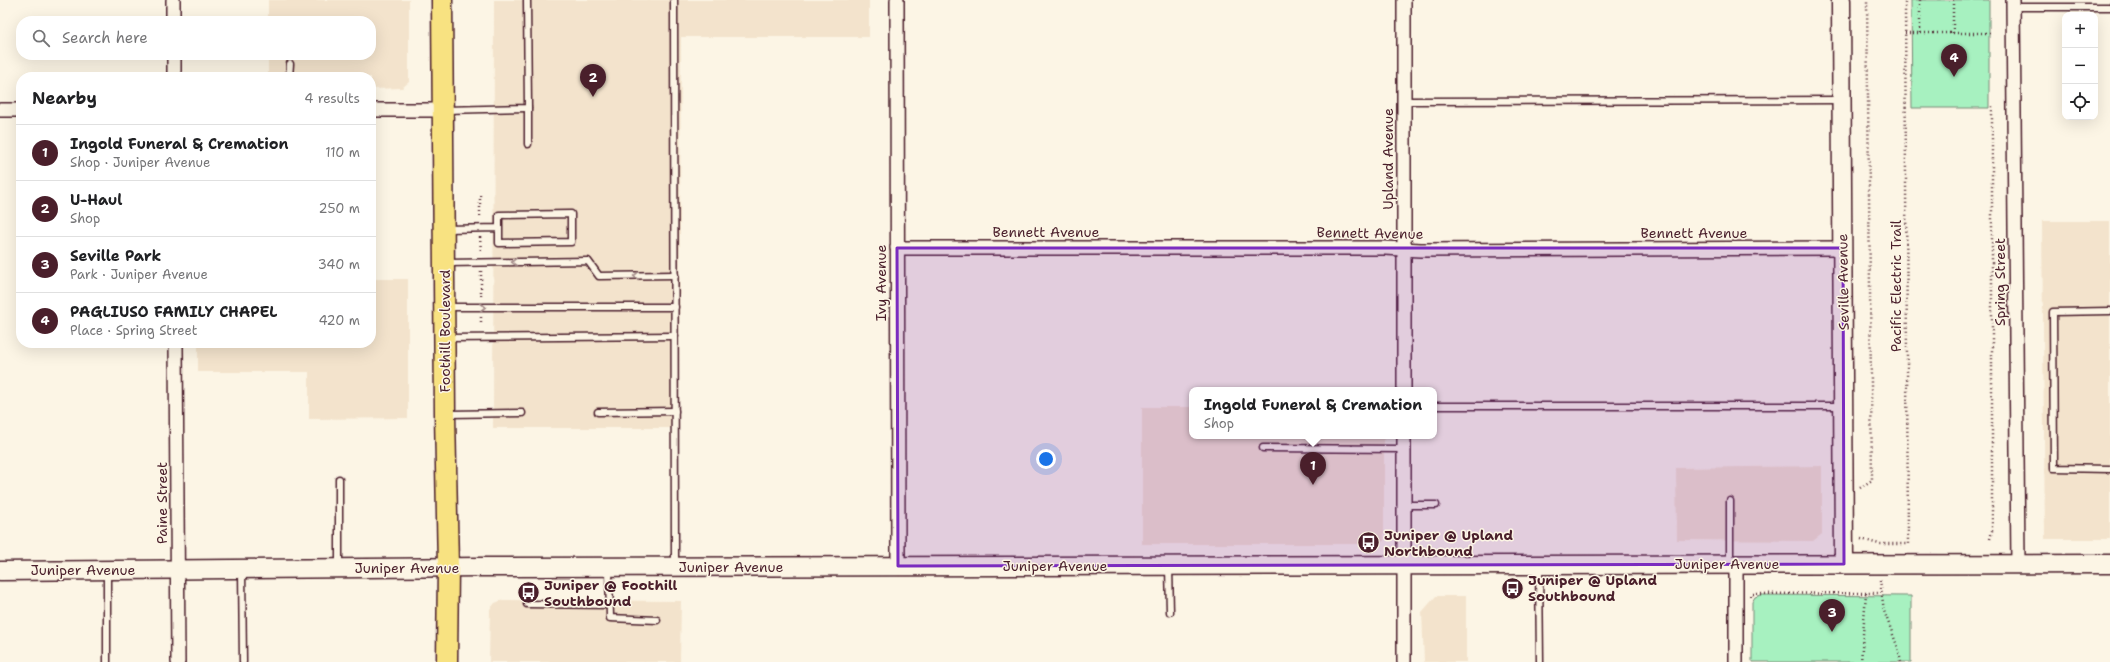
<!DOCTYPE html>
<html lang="en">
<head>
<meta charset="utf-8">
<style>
	:root { --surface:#fff; --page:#f2f2f2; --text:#202124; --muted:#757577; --line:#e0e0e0; --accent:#4a1f2b }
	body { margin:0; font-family:"Shantell Sans",sans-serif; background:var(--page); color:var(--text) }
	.controls { position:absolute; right:12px; top:12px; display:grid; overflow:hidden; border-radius:8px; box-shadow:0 4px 16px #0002 }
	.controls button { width:36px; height:36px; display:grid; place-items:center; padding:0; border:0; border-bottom:1px solid var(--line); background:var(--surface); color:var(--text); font:20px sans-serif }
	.you { position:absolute; left:1046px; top:459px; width:14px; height:14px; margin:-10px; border:3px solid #fff; border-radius:50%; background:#1a73e8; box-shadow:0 0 0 6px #1a73e833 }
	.badge { display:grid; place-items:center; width:26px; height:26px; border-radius:50%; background:var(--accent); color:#fff; font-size:13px; font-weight:700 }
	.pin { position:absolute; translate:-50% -33px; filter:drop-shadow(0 1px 2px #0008) }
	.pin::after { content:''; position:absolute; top:21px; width:14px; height:12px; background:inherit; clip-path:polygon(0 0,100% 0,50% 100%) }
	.popup { position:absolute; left:1189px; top:387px; width:248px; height:52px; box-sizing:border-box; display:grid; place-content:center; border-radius:8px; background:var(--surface); filter:drop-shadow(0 1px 3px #0005); font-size:13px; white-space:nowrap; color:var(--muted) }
	.popup b { font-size:15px; color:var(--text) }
	.popup::after { content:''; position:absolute; left:50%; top:100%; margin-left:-8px; border:8px solid transparent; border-top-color:var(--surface) }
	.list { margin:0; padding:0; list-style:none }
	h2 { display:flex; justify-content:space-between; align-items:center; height:52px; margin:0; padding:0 16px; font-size:17px }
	h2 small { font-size:13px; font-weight:400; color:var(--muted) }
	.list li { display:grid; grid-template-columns:26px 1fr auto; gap:12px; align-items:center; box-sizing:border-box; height:56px; padding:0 16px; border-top:1px solid var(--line) }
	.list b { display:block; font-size:15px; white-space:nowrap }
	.list p { margin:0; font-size:13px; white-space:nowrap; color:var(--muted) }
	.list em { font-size:13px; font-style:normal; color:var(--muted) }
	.icon { flex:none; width:22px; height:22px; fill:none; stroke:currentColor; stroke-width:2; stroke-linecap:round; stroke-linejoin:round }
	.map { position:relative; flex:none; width:2110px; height:662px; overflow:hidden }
	.search { position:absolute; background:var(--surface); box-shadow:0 4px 16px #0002; left:16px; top:16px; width:360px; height:44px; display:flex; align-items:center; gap:10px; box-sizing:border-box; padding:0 14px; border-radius:16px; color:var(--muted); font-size:15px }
	.panel { position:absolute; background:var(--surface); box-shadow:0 4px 16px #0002; left:16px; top:72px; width:360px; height:276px; border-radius:16px }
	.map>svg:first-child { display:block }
	.built { fill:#f3e3cc }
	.green { fill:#a7f1c0; stroke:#788876 }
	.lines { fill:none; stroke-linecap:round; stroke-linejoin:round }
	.lane-casing { stroke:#4a1f2b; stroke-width:9 }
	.street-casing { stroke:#4a1f2b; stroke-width:16 }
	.secondary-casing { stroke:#4a1f2b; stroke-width:21 }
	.primary-casing { stroke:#4a1f2b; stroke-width:23 }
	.path { stroke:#4a1f2b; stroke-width:2.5; stroke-dasharray:1 3; stroke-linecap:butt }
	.lane { stroke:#fcf5e5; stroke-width:6 }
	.street { stroke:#fcf5e5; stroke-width:13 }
	.secondary { stroke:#fcf5e5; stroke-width:18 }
	.primary { stroke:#f8e281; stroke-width:20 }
	.oneway { stroke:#a38a88 }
	.marked { fill:#7b2cbf; fill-opacity:0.2; stroke:#7b2cbf; stroke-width:3; stroke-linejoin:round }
	.labels { text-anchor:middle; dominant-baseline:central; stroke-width:3; stroke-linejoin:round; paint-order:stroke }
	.street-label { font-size:14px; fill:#4a1f2b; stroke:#fcf5e5 }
	.poi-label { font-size:14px; font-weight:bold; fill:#4a1f2b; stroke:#fcf5e5; text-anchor:start }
</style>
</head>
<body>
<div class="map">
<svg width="2110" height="662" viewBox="0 0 2110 662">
	<rect width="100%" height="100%" fill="#fcf5e5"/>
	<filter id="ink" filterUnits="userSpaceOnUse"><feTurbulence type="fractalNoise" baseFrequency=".025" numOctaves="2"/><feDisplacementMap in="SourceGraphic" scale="8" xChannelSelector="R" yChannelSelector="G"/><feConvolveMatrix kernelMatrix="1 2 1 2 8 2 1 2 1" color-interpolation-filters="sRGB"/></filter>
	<g filter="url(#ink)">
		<g class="built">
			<polygon points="268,0 409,0 409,82 402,88 371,89 371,77 268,77 268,55 371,55 371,21 268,21"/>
			<polygon points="494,0 869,0 869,37 681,37 679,428 493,428"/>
			<polygon points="2042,221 2110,221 2110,539 2045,539"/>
			<polygon points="371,279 408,279 408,418 309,419 309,372 198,372 198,343 371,343"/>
			<polygon points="1142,407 1192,407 1192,436 1384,436 1384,541 1373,544 1142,544"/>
			<polygon points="1822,466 1822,534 1813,541 1677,540 1676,468"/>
			<polygon points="1436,596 1466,596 1466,662 1424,662 1422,612"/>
			<polygon points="503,600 681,601 680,662 489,662 490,609 495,603"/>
		</g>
		<g class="green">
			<polygon points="1911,0 1989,0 1989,108 1912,108"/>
			<polygon points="1761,595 1911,596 1911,662 1752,662 1752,602 1755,597"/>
		</g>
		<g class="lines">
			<defs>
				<g id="lane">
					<polyline points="674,0 675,565"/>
					<polyline points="2013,7 2110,7"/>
					<polyline points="289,77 290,64"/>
					<polyline points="1404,101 1840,100"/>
					<polyline points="528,108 528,144"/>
					<polyline points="445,110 528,108 527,0"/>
					<polyline points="445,229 499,228 499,215 571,214 571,242 499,243 499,228"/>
					<polyline points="447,263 588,261 599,276 675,275"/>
					<polyline points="446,307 675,307"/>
					<polyline points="2110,311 2053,312 2054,468 2110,469"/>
					<polyline points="446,338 675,336"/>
					<polyline points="1434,406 1842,406"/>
					<polyline points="598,412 675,411"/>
					<polyline points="449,414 522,413"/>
					<polyline points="1263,448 1404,449"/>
					<polyline points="1404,505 1436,505"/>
					<polyline points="1730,562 1730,501"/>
					<polyline points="1539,566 1540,662"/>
					<polyline points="339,567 339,479"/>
					<polyline points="1169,567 1170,612"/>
					<polyline points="609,569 610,618 657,620"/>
					<polyline points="242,570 243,662"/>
					<polyline points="107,572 107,662"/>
					<polyline points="527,604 610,605"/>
				</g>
				<g id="street">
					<polyline points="173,0 173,21"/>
					<polyline points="897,0 898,566"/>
					<polyline points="2013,0 2018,564"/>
					<polyline points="174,55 174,77"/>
					<polyline points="0,110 21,110"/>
					<polyline points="371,110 443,110"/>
					<polyline points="897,248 1385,248 1420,250 1843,248"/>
					<polyline points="176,343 178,662"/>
					<polyline points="1404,390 1404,0"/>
					<polyline points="1404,436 1404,662"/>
					<polyline points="1736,564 1736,662"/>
				</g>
				<g id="secondary">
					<polyline points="1841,0 1844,564"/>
					<polyline points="0,571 481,567 2110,564"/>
				</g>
				<polyline id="primary" points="442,0 445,414 448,567 447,662"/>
			</defs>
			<use href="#lane" class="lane-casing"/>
			<use href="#street" class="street-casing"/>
			<use href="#secondary" class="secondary-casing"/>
			<use href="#primary" class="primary-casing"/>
			<g class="path">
				<polyline points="1920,0 1920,33"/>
				<polyline points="1953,0 1953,33"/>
				<polyline points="1905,33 1992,33"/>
				<polyline points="480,195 480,218"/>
				<polyline points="480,237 481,252"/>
				<polyline points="481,271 481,296"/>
				<polyline points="481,317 481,325"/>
				<polyline points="1860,488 1872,480 1867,0"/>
				<polyline points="1861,539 1879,544 1908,544 1905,0"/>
				<polyline points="1990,539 1992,531 1992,106"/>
				<polyline points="1880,580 1884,611 1898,648 1901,662"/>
				<polyline points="1751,596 1751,594 1866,593"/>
				<polyline points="1861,662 1866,593 1880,593"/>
			</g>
			<use href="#lane" class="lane"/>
			<use href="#street" class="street"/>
			<use href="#secondary" class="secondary"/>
			<use href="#primary" class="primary"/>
		</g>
		<defs><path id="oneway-chevron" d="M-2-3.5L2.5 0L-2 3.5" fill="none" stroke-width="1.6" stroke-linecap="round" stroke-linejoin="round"/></defs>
		<g class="oneway">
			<use href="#oneway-chevron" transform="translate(514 262) rotate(179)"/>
			<use href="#oneway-chevron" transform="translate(636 276) rotate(179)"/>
			<use href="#oneway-chevron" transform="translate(483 307)"/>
		</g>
	</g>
	<path class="marked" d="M 897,248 L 1843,248 L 1844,564 L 898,566 Z"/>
	<defs>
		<symbol id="bus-disc" viewBox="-11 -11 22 22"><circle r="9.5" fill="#4a1f2b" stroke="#fcf5e5"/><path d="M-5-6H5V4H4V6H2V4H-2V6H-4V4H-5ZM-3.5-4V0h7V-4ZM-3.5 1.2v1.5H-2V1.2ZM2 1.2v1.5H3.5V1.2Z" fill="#fff"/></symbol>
	</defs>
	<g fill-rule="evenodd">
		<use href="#bus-disc" x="1356" y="530" width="25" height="25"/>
		<use href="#bus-disc" x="1500" y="576" width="25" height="25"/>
		<use href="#bus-disc" x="516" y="580" width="25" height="25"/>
	</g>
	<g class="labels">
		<g class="street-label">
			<text transform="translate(1388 159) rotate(-90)">Upland Avenue</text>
			<text x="1046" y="232">Bennett Avenue</text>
			<text transform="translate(1370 233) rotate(1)">Bennett Avenue</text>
			<text x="1694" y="233">Bennett Avenue</text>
			<text transform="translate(1843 282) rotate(-91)">Seville Avenue</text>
			<text transform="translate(2000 282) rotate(-90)">Spring Street</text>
			<text transform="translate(881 283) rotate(-90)">Ivy Avenue</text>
			<text transform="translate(1896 286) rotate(-90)">Pacific Electric Trail</text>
			<text transform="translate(445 331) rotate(-90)">Foothill Boulevard</text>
			<text transform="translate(162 503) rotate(-90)">Paine Street</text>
			<text x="1727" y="564">Juniper Avenue</text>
			<text x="1055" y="566">Juniper Avenue</text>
			<text x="731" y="567">Juniper Avenue</text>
			<text x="407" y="568">Juniper Avenue</text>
			<text x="83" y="570">Juniper Avenue</text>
		</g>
		<g class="poi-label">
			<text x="1384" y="535">Juniper @ Upland<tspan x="1384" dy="16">Northbound</tspan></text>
			<text x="1528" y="580">Juniper @ Upland<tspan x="1528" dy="16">Southbound</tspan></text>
			<text x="544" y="585">Juniper @ Foothill<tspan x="544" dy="16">Southbound</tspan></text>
		</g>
	</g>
</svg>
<div class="controls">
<button>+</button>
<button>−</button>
<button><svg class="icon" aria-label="locate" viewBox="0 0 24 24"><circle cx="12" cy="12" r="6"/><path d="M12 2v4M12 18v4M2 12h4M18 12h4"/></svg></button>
</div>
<div class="you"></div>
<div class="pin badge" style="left:1313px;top:485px">1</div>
<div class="popup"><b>Ingold Funeral &amp; Cremation</b>Shop</div>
<div class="pin badge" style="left:593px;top:97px">2</div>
<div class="pin badge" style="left:1832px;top:632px">3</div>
<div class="pin badge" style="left:1954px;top:77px">4</div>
<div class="search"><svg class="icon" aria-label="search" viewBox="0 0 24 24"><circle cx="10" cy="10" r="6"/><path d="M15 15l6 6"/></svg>Search here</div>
<section class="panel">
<h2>Nearby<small>4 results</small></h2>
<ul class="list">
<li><span class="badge">1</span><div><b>Ingold Funeral &amp; Cremation</b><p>Shop · Juniper Avenue</p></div><em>110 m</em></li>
<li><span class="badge">2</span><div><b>U-Haul</b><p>Shop</p></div><em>250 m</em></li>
<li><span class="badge">3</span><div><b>Seville Park</b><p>Park · Juniper Avenue</p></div><em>340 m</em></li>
<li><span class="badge">4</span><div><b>PAGLIUSO FAMILY CHAPEL</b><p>Place · Spring Street</p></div><em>420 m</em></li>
</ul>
</section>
</div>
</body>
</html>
